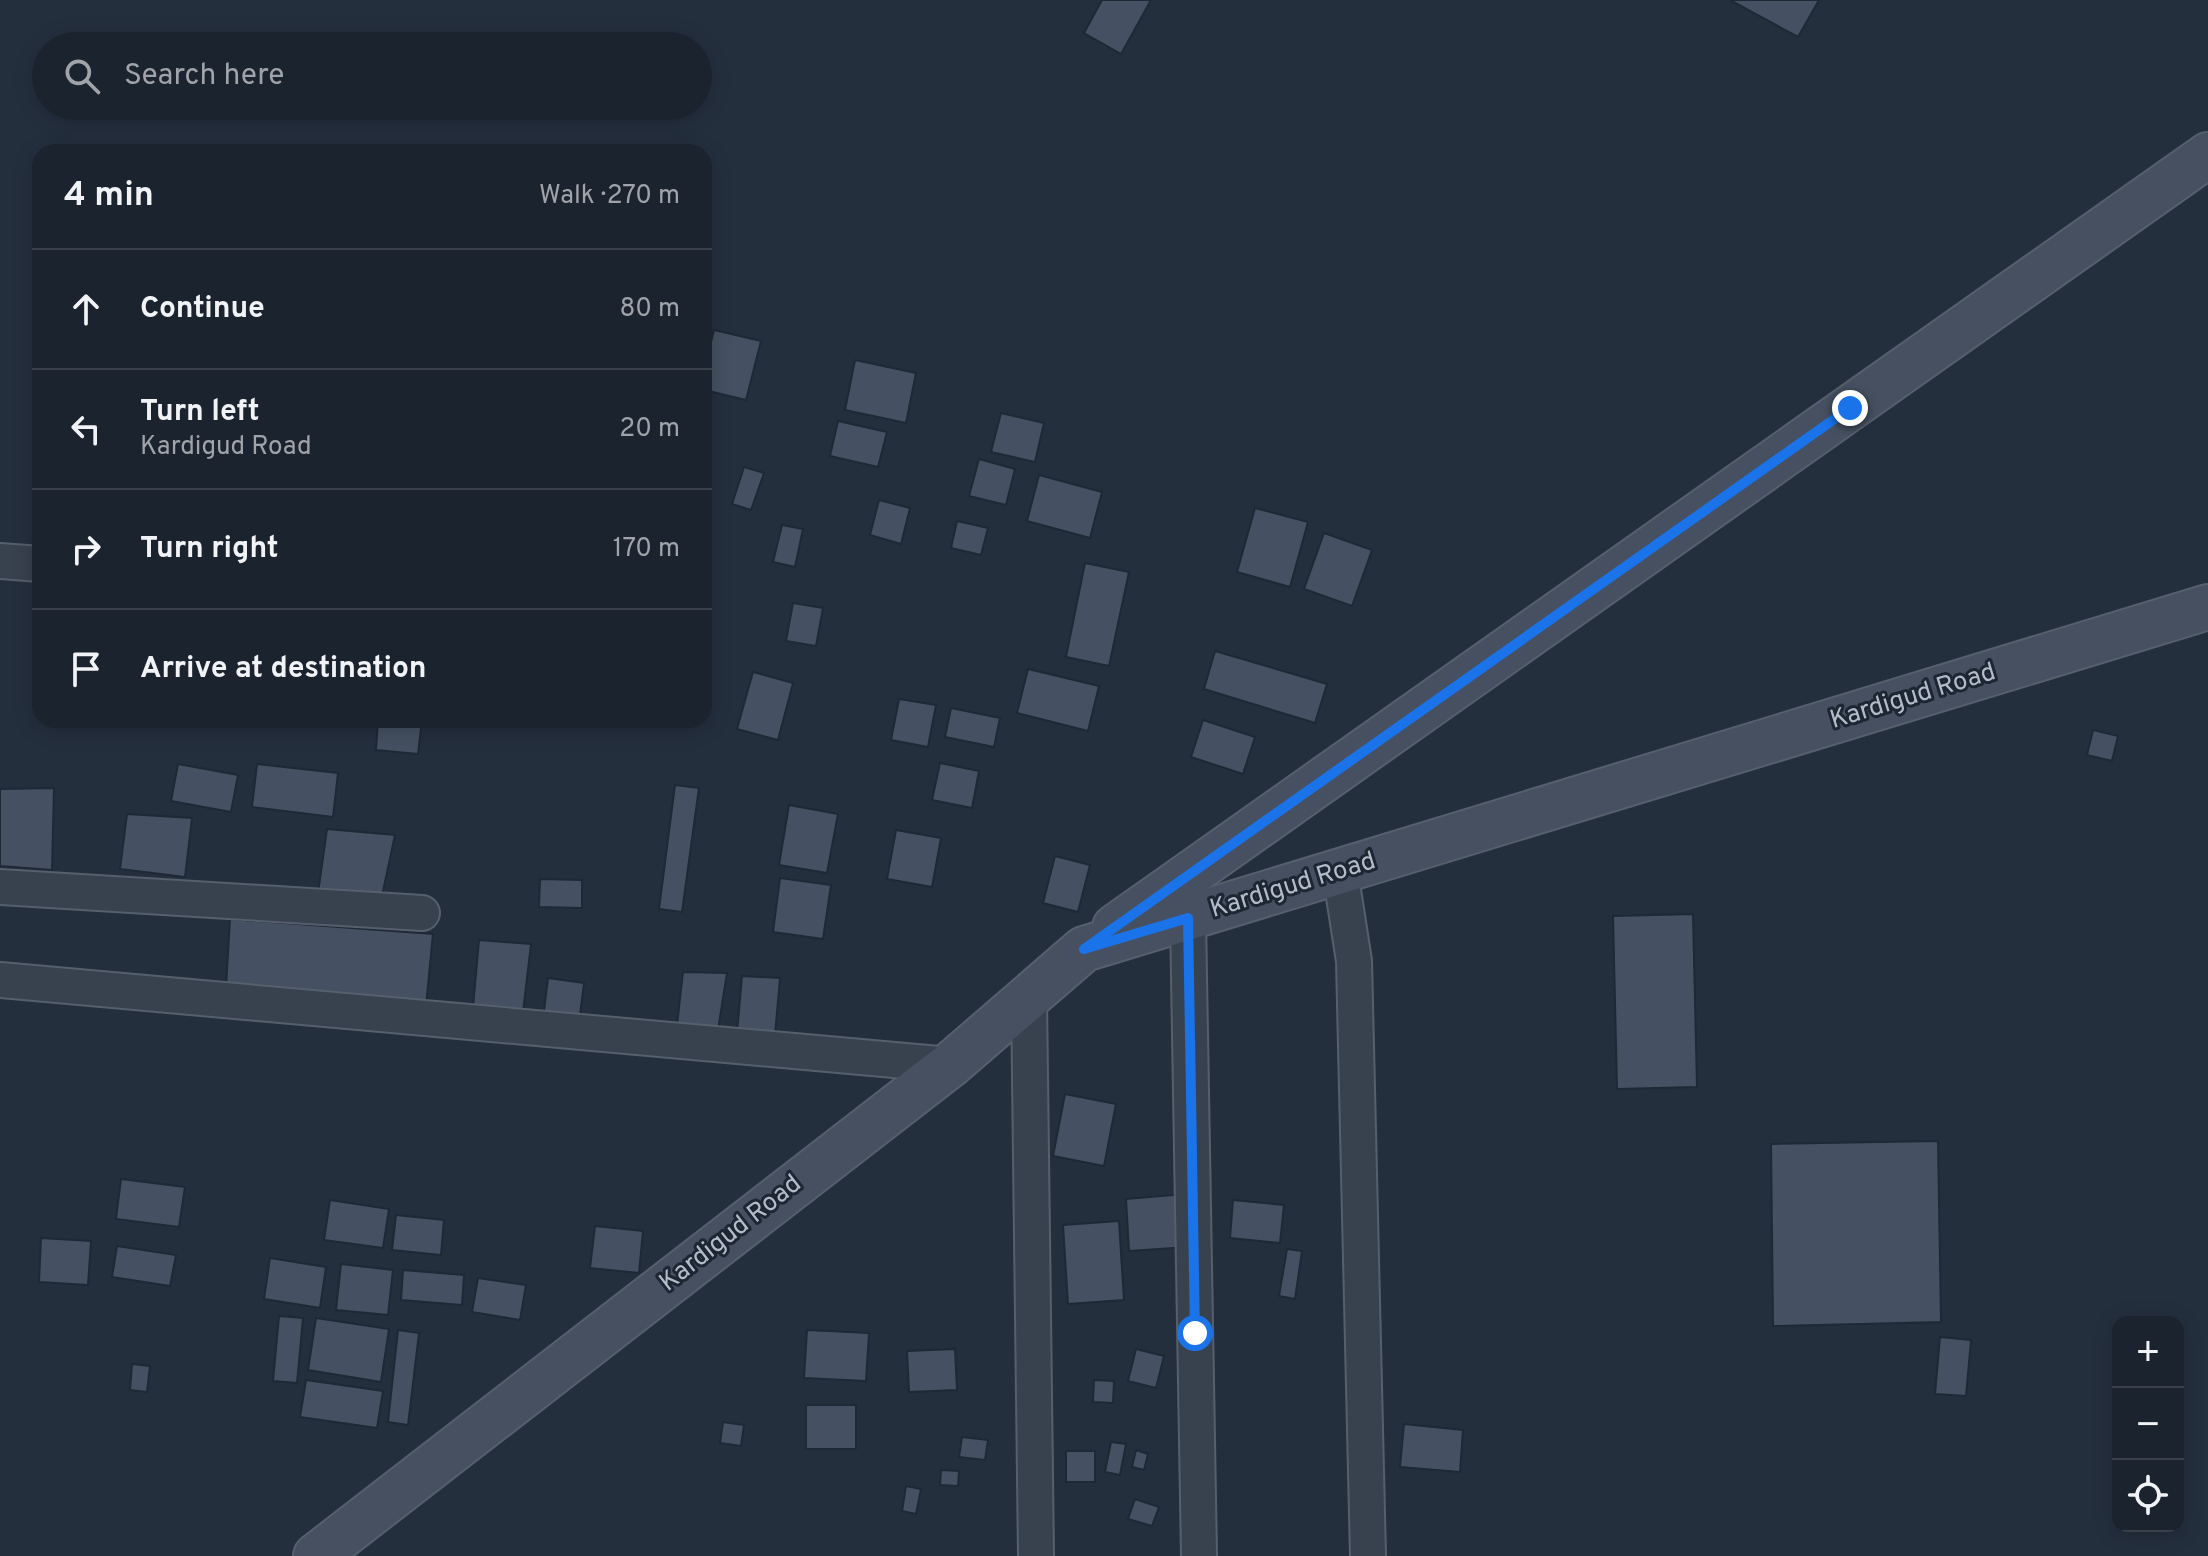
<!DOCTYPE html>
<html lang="en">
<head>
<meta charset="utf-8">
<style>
	:root { --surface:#1b232e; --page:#282f3a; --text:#f1f3f6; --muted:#a0a4aa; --line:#39404a }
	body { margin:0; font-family:Overpass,sans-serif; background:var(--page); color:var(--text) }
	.controls { position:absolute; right:24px; bottom:24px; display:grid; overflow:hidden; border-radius:16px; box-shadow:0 4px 20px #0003 }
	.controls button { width:72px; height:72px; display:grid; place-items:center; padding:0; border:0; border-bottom:2px solid var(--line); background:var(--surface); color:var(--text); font:40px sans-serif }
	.stop { position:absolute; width:24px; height:24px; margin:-18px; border:6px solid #1a73e8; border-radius:50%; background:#fff }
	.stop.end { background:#1a73e8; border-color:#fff; box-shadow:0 2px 8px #0008 }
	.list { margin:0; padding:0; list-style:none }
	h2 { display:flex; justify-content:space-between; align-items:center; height:104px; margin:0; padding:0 32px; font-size:34px }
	h2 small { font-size:26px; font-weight:400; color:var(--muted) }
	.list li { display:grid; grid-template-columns:52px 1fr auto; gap:24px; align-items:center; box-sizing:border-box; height:120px; padding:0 32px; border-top:2px solid var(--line) }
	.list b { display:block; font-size:30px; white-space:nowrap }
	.list p { margin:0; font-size:26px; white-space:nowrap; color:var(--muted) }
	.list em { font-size:26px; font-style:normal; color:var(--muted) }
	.icon { flex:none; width:44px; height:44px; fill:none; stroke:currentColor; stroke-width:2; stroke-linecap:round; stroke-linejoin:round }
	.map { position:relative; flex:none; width:2208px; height:1556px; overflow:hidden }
	.search { position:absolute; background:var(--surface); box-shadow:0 4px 20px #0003; left:32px; top:32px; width:680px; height:88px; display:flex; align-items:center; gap:20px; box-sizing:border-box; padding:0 28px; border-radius:44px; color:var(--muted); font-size:30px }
	.panel { position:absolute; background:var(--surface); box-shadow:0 4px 20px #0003; left:32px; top:144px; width:680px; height:584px; border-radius:24px }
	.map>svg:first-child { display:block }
	.building { fill:#455162; stroke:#1f2835; stroke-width:2 }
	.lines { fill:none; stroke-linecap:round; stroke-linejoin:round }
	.street-casing { stroke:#565f6c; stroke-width:38 }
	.secondary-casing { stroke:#565f6c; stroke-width:48 }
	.street { stroke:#38414e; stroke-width:34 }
	.secondary { stroke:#465061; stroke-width:44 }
	.route { stroke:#1a73e8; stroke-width:10 }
	.labels { text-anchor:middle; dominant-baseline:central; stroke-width:6; stroke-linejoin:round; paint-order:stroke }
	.street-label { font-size:26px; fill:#b4bcc9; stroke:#1d2633 }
</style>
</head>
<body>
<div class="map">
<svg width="2208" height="1556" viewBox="0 0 2208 1556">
	<rect width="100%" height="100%" fill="#242f3e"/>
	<g class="building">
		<polygon points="1102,0 1151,0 1121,54 1084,33"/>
		<polygon points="1730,0 1819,0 1798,37"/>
		<polygon points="714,330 761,341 746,400 704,390 704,370"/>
		<polygon points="855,360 916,373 906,423 845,410"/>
		<polygon points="1001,413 1044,423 1035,462 991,452"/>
		<polygon points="838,421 887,432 878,467 830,456"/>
		<polygon points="979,459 1015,469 1006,505 969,496"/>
		<polygon points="744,467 764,473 751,510 732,504"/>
		<polygon points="1039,475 1102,492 1090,538 1027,521"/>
		<polygon points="879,500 910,508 901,544 870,535"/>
		<polygon points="1255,508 1308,522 1290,587 1237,572"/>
		<polygon points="957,521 988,528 981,555 951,548"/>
		<polygon points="782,525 803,529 795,567 773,562"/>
		<polygon points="1324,533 1372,550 1352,606 1304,589"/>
		<polygon points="1085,563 1129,572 1109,666 1066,657"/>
		<polygon points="793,603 823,608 816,646 786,641"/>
		<polygon points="1215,651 1327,684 1315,723 1204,689"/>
		<polygon points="1028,669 1099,686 1088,731 1017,713"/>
		<polygon points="753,672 793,683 778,740 737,729"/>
		<polygon points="899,699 936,705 928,747 891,740"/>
		<polygon points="951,708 1000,718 994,747 945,737"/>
		<polygon points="378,720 422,720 418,754 376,750"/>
		<polygon points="1203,720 1255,737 1243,774 1191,757"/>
		<polygon points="2093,730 2118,736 2112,761 2087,755"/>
		<polygon points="940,763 979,771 972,808 932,800"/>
		<polygon points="178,764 238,775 231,812 171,801"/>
		<polygon points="257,764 338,773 333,817 252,807"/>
		<polygon points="675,785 699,788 682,912 659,909"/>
		<polygon points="54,788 52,870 0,866 0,789"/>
		<polygon points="789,805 838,814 827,873 779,865"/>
		<polygon points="127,814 192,818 185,877 120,869"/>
		<polygon points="327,829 395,835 382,896 318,893"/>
		<polygon points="896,830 941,838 932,887 887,879"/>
		<polygon points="1055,856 1090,865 1078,912 1043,903"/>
		<polygon points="780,878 831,885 823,939 773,932"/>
		<polygon points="540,879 582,880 582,908 539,907"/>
		<polygon points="1693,914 1697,1087 1617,1089 1613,916"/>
		<polygon points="230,919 433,934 426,1006 226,987"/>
		<polygon points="479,940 531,944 523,1012 473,1007"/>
		<polygon points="683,972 727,973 718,1030 677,1025"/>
		<polygon points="742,976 780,978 775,1035 737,1033"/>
		<polygon points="548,978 584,983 579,1023 543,1019"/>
		<polygon points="1065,1094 1116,1104 1104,1166 1053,1156"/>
		<polygon points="1938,1141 1941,1322 1773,1326 1771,1144"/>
		<polygon points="121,1179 185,1187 179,1227 116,1219"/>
		<polygon points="1185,1194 1188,1247 1129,1251 1126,1199"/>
		<polygon points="330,1200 389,1209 383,1248 324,1240"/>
		<polygon points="1233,1200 1284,1205 1280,1243 1230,1238"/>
		<polygon points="396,1215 444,1220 441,1255 392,1250"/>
		<polygon points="1119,1221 1124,1300 1068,1304 1063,1225"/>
		<polygon points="595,1226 643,1231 639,1273 590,1268"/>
		<polygon points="41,1238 91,1241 88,1285 39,1282"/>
		<polygon points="117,1246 176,1255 170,1286 112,1277"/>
		<polygon points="1287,1249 1302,1251 1295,1299 1279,1296"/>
		<polygon points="270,1258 326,1267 320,1308 264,1299"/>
		<polygon points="341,1264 393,1270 388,1315 336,1310"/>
		<polygon points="403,1270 464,1275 462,1305 401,1300"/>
		<polygon points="478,1278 526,1285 520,1320 472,1312"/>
		<polygon points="279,1316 303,1318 297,1383 273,1381"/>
		<polygon points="316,1318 389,1329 381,1382 308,1370"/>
		<polygon points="398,1330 419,1333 408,1425 388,1422"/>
		<polygon points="807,1330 869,1333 866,1381 804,1378"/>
		<polygon points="1940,1337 1971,1340 1966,1396 1935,1394"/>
		<polygon points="955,1349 957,1390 909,1392 907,1351"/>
		<polygon points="1136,1349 1164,1356 1156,1388 1128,1381"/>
		<polygon points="132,1364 150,1366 147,1392 130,1390"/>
		<polygon points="306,1380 383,1391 377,1428 300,1417"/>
		<polygon points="1094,1380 1114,1381 1113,1403 1093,1402"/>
		<rect x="806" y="1405" width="50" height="44"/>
		<polygon points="723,1422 744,1425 741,1446 720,1443"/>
		<polygon points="1404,1424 1463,1430 1460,1472 1400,1467"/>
		<polygon points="962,1437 988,1440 985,1460 959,1457"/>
		<polygon points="1111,1442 1126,1444 1120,1475 1105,1472"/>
		<polygon points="1136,1450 1148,1454 1144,1470 1132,1467"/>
		<rect x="1066" y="1451" width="29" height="31"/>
		<polygon points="941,1470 959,1471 958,1486 940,1485"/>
		<polygon points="906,1486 921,1489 916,1514 902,1511"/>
		<polygon points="1135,1499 1159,1507 1152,1526 1128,1519"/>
	</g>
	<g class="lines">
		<defs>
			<g id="street">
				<polyline points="0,561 40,564"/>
				<polyline points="1340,871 1354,961 1368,1556"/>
				<polyline points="0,887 422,913"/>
				<polyline points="1188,918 1199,1556"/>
				<polyline points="0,980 950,1065"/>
				<polyline points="1029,997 1036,1556"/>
			</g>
			<g id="secondary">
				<polyline points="1115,927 2208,155"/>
				<polyline points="316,1556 950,1065 1084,949 2208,607"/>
			</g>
		</defs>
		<use href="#street" class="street-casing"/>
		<use href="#secondary" class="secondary-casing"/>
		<use href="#street" class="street"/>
		<use href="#secondary" class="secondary"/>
	</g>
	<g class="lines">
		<polyline class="route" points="1195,1333 1188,918 1084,949 1850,408"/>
	</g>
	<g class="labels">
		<g class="street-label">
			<text transform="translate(1913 697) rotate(-17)">Kardigud Road</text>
			<text transform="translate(1293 886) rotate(-17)">Kardigud Road</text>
			<text transform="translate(731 1234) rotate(-38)">Kardigud Road</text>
		</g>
	</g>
</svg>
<div class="controls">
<button>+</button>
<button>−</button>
<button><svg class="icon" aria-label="locate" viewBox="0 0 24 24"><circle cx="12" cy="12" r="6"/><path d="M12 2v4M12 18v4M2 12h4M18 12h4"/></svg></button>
</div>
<div class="stop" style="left:1195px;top:1333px"></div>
<div class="stop end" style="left:1850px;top:408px"></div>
<div class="search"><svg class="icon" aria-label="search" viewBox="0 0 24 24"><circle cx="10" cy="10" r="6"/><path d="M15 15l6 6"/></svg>Search here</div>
<section class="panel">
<h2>4 min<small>Walk · 270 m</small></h2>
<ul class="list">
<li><svg class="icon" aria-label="ahead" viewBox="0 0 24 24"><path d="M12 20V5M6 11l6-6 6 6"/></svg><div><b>Continue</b></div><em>80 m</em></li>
<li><svg class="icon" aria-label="left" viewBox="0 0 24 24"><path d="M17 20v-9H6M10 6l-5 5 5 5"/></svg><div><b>Turn left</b><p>Kardigud Road</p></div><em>20 m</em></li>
<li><svg class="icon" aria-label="right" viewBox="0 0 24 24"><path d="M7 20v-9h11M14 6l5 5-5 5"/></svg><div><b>Turn right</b></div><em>170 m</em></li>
<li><svg class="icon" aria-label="arrive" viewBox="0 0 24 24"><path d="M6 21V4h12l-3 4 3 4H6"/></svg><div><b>Arrive at destination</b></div></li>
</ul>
</section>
</div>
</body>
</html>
